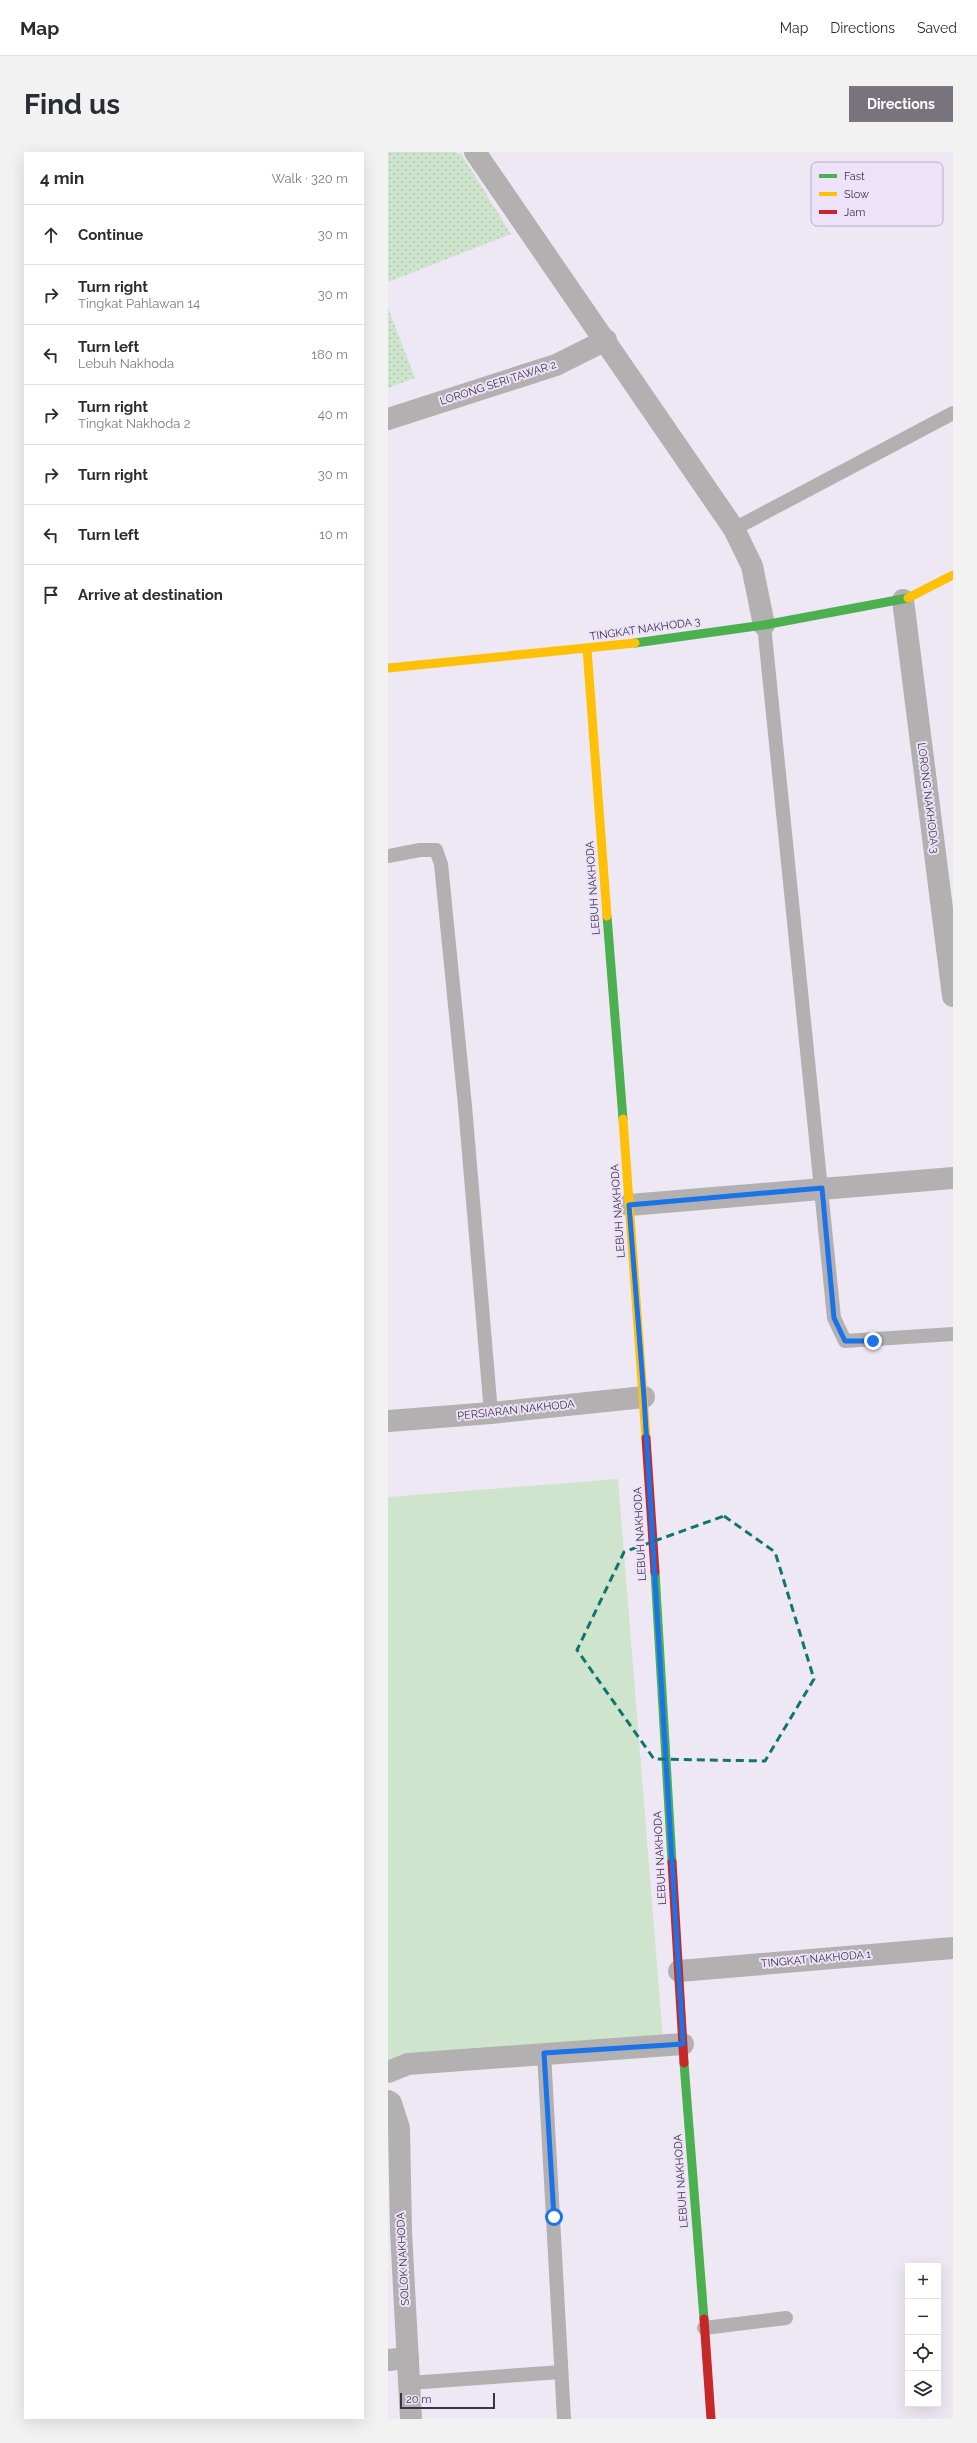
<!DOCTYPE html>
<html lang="en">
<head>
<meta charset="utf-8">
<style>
	:root { --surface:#fff; --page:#f2f2f3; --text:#2b2b33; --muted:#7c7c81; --line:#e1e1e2; --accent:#78737d }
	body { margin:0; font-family:Raleway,sans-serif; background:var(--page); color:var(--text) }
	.controls { position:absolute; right:12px; bottom:12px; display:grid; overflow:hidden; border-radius:0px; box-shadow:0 4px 16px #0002 }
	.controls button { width:36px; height:36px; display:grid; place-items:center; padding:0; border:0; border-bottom:1px solid var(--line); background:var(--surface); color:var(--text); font:20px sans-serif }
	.scale { position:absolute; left:12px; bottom:10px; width:95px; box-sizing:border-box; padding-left:4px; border:2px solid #39343d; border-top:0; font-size:11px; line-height:14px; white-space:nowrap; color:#39343d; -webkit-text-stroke:3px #eee2fb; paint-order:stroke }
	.stop { position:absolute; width:12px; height:12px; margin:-9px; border:3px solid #1a73e8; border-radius:50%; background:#fff }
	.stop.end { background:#1a73e8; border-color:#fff; box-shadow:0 1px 4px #0008 }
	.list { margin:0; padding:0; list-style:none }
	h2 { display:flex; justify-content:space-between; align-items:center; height:52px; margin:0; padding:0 16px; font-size:17px }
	h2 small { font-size:13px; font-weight:400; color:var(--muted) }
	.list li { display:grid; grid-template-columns:26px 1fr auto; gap:12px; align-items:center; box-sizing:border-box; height:60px; padding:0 16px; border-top:1px solid var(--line) }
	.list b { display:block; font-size:15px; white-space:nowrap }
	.list p { margin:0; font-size:13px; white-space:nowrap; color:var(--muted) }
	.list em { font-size:13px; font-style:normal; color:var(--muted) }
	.icon { flex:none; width:22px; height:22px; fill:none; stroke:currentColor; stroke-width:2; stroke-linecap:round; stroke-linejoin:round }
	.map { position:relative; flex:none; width:565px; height:2267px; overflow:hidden; border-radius:0px }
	header { display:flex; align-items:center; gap:24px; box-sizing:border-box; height:56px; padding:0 20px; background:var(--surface); border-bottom:1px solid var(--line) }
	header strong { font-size:19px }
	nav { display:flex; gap:22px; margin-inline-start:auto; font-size:14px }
	.intro { display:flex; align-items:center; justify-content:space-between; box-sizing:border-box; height:96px; padding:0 24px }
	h1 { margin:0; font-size:28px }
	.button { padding:10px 18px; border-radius:0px; background:var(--accent); color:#fff; font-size:14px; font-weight:700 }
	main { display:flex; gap:24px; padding:0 24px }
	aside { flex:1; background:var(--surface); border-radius:0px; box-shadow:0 4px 16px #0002 }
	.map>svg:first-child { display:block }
	.park { fill:url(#park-dots) }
	.pitch { fill:#cee4cc }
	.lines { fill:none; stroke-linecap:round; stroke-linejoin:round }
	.lane { stroke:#b2b0b0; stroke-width:14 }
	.street { stroke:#b2b0b0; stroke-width:22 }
	.fast { stroke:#4caf50; stroke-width:9 }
	.slow { stroke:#ffc107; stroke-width:9 }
	.jam { stroke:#c62828; stroke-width:9 }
	.route { stroke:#1a73e8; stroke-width:5 }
	.marked { fill:none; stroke:#0f766e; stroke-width:3; stroke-dasharray:8 5; stroke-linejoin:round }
	.labels { text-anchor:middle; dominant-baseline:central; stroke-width:4; stroke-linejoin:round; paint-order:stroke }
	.street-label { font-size:11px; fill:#39343d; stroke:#eee2fb }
	.key { fill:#eee2fb; stroke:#b8aec2; stroke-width:1 }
	.key-label { font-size:11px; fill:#39343d }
</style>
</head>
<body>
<header>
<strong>Map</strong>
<nav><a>Map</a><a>Directions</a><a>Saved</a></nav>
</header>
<div class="intro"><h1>Find us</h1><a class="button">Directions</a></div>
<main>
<aside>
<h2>4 min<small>Walk · 320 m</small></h2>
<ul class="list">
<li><svg class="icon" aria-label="ahead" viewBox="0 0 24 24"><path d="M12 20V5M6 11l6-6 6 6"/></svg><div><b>Continue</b></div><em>30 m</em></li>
<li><svg class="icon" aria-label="right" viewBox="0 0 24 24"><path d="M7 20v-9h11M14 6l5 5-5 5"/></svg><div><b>Turn right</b><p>Tingkat Pahlawan 14</p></div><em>30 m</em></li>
<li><svg class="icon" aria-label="left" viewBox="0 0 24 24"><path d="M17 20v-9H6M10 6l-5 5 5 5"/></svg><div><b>Turn left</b><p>Lebuh Nakhoda</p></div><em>180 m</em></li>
<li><svg class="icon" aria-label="right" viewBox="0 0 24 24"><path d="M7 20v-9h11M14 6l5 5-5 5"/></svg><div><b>Turn right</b><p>Tingkat Nakhoda 2</p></div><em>40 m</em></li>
<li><svg class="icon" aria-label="right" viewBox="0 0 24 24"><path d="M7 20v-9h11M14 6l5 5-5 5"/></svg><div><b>Turn right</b></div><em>30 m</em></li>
<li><svg class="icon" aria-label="left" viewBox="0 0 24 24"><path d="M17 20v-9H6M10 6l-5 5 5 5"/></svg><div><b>Turn left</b></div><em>10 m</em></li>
<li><svg class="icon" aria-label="arrive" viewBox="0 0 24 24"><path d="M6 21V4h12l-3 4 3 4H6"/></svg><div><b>Arrive at destination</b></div></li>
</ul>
</aside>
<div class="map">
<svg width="565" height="2267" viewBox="0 0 565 2267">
	<defs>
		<pattern id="park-dots" width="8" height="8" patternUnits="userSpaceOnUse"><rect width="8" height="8" fill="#cee4cc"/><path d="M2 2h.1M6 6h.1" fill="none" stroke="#b2c4b0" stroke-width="1.8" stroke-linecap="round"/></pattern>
	</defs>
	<rect width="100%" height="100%" fill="#eee8f5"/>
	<g class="park">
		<polygon points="0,0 67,0 74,3 123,82 0,130"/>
		<polygon points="0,156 27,226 0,236"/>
	</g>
	<polygon class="pitch" points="230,1327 275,1887 0,1909 0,1345"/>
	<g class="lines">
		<g class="lane">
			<polyline points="346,377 565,261"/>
			<polyline points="376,473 446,1166 457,1189 565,1182"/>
			<polyline points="0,704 32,698 48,698 53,712 77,954 103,1261"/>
			<polyline points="156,1901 176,2267"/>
			<polyline points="316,2176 398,2166"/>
			<polyline points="21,2231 173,2220"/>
		</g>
		<g class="street">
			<polyline points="87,0 346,377 364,414 376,473"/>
			<polyline points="0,267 168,213 218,188"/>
			<polyline points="515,448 565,844"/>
			<polyline points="241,1053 565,1026"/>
			<polyline points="0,1269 103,1261 256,1245"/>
			<polyline points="291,1819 565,1796"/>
			<polyline points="0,1920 20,1912 295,1892"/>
			<polyline points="0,1949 3,1951 11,1976 13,2079 23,2267"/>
			<polyline points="0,2208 20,2206"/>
		</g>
		<g class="fast">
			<polyline points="247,491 376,473 520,446"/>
			<polyline points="219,764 235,967"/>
			<polyline points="267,1420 284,1710"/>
			<polyline points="296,1911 316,2167"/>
		</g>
		<g class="slow">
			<polyline points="520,446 565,423"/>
			<polyline points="199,497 219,764"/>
			<polyline points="0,516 247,491"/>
			<polyline points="235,967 258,1286"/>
		</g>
		<g class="jam">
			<polyline points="258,1286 267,1420"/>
			<polyline points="284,1710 296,1911"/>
			<polyline points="316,2167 323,2267"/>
		</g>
	</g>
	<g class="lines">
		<polyline class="route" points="166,2065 156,1901 295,1892 256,1245 241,1053 434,1036 446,1166 457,1189 485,1189"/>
	</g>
	<path class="marked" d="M 336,1364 L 387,1400 L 426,1527 L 377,1609 L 266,1607 L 189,1498 L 236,1400 Z"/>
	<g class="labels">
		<g class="street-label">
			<text transform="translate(110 231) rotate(-18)">LORONG SERI TAWAR 2</text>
			<text transform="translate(257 477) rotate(-8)">TINGKAT NAKHODA 3</text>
			<text transform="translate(540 646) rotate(83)">LORONG NAKHODA 3</text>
			<text transform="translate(205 736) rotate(-94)">LEBUH NAKHODA</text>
			<text transform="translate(230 1059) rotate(-94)">LEBUH NAKHODA</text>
			<text transform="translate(128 1258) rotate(-6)">PERSIARAN NAKHODA</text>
			<text transform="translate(252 1382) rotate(-93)">LEBUH NAKHODA</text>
			<text transform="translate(272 1706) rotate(-93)">LEBUH NAKHODA</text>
			<text transform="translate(428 1807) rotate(-5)">TINGKAT NAKHODA 1</text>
			<text transform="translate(293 2029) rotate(-94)">LEBUH NAKHODA</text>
			<text transform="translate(15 2107) rotate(-93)">SOLOK NAKHODA</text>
		</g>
	</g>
	<rect x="423" y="10" width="132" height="64" rx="6" class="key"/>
	<rect x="431" y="22" width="18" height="4" fill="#4caf50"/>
	<rect x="431" y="40" width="18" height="4" fill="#ffc107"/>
	<rect x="431" y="58" width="18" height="4" fill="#c62828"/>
	<g class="key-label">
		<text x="456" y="28">Fast</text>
		<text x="456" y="46">Slow</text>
		<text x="456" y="64">Jam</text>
	</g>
</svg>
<div class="controls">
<button>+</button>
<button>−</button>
<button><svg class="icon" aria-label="locate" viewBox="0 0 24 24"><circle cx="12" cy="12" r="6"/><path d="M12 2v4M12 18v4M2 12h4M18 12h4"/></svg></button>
<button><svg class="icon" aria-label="layers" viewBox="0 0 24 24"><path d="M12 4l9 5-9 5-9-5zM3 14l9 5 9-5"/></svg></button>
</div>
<div class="scale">20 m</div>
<div class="stop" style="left:166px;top:2065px"></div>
<div class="stop end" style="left:485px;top:1189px"></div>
</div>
</main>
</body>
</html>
